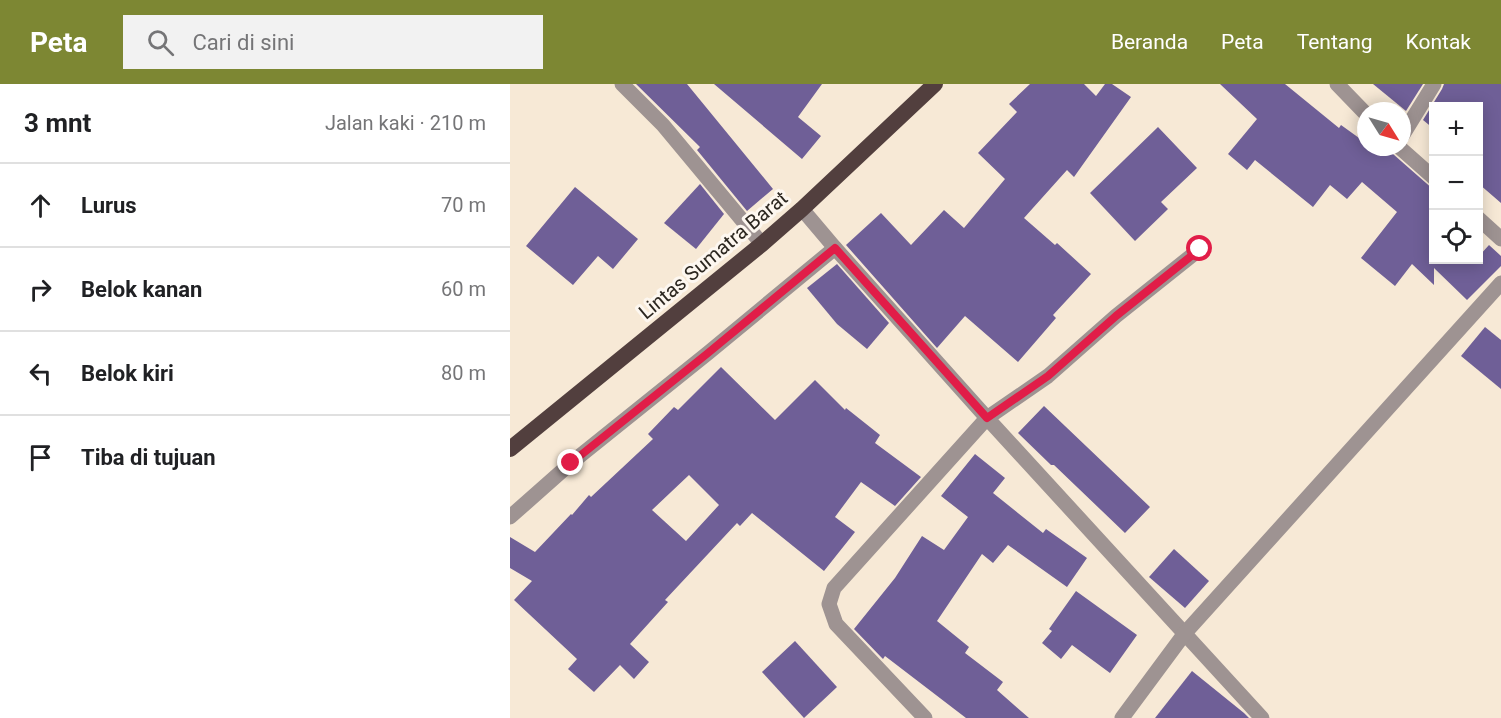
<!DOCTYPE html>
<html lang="id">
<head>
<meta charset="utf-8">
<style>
	:root { --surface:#fff; --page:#f2f2f2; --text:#202124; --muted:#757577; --line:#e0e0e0; --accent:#7d8733 }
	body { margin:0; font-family:Roboto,sans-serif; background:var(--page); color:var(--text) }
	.controls { position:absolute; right:18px; top:18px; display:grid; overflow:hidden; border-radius:0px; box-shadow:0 3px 15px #0003 }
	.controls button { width:54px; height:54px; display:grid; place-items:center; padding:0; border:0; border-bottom:2px solid var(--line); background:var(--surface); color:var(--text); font:30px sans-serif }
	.compass { position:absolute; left:847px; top:18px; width:54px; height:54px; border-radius:50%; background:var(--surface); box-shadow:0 3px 15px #0003; rotate:127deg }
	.stop { position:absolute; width:18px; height:18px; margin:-14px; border:4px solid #e11d48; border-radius:50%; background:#fff }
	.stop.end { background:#e11d48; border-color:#fff; box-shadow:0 2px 6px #0008 }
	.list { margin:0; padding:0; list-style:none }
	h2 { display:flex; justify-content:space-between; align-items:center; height:78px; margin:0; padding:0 24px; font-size:26px }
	h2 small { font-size:20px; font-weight:400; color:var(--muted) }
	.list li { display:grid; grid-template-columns:39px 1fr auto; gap:18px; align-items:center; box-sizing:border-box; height:84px; padding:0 24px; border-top:2px solid var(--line) }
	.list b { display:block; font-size:22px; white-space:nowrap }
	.list em { font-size:20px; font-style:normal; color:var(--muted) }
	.icon { flex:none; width:33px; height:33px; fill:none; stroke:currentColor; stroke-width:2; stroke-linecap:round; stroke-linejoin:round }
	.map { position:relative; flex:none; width:991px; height:634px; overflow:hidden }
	header { display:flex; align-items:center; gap:36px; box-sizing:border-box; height:84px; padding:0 30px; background:var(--accent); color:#fff }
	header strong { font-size:28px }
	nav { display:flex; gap:33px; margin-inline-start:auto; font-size:21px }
	.search { width:420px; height:54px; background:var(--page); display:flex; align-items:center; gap:15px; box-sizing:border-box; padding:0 21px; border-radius:0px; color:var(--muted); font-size:22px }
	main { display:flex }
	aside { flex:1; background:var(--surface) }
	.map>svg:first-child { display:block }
	.building { fill:#6f5f97; fill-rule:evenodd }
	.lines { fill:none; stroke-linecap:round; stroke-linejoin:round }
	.service { stroke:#9e9392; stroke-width:15 }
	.minor { stroke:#9e9392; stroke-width:15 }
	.trunk { stroke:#523f3e; stroke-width:16 }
	.route { stroke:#e11d48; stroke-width:8 }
	.labels { text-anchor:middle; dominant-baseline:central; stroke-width:6; stroke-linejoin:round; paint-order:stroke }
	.street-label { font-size:20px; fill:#2c2720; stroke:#fdf7f0 }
</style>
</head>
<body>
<header>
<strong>Peta</strong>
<div class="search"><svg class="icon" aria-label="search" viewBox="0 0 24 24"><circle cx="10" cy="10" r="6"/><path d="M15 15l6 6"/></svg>Cari di sini</div>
<nav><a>Beranda</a><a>Peta</a><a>Tentang</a><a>Kontak</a></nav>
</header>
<main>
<aside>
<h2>3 mnt<small>Jalan kaki · 210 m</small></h2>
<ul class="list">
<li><svg class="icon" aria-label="ahead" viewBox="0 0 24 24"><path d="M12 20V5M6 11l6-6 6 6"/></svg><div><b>Lurus</b></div><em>70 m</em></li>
<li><svg class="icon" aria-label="right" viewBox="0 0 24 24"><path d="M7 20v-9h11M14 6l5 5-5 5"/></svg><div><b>Belok kanan</b></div><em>60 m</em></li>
<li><svg class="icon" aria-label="left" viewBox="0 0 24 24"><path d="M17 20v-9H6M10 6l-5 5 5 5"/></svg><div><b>Belok kiri</b></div><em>80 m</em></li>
<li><svg class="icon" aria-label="arrive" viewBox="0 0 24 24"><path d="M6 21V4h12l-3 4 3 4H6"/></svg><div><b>Tiba di tujuan</b></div></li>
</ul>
</aside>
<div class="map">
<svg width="991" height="634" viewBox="0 0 991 634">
	<rect width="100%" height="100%" fill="#f7e9d6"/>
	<g class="building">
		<polygon points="126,0 177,0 263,105 237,127 187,66 190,63"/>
		<polygon points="204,0 312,0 288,33 311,52 292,75"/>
		<polygon points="520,0 574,0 586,12 595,0 602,0 621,13 564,93 557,86 514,134 545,161 547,159 581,190 543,231 546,234 508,278 455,232 427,264 336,161 371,129 401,161 434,126 454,144 495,95 468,69 507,28 499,20"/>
		<polygon points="710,0 775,0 829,44 831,41 856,59 856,63 879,63 883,70 924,106 924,176 969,176 969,172 979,161 991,172 991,182 957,216 924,184 924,201 902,180 885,202 851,174 887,128 852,98 837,115 820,101 803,123 745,76 737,86 718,70 747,35"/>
		<polygon points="863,0 913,0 896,27"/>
		<polygon points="934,0 991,0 991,119 969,100 969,22 924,22 924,45 913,36 932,5"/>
		<polygon points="648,43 687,84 651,118 658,125 625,157 580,109"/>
		<polygon points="190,100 214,130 186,165 154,139"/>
		<polygon points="65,103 128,155 103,185 88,172 63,201 16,162"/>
		<polygon points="327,180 379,239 357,265 327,240 297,204"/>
		<polygon points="975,243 991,256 991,305 951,272"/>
		<path d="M 211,283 L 265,336 L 305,296 L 335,326 L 336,324 L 370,351 L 365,359 L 411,393 L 385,422 L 351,398 L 325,433 L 345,448 L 314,487 L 242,429 L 230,442 L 227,439 L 155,516 L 158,518 L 120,560 L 139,578 L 124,595 L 110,581 L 84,608 L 58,585 L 67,575 L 4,516 L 22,497 L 0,484 L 0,453 L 25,468 L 61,430 L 62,431 L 79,411 L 81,413 L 143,355 L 138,350 L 164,323 L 168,326 ZM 179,391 L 209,421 L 176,457 L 142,426 Z"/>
		<polygon points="534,322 640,423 615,449 544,381 541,381 508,349"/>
		<polygon points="465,370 495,394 483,409 533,449 536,445 577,474 557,503 498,461 483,479 472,470 427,537 459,563 455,569 493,598 487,606 519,634 456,634 375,572 373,575 371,573 344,545 385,494 412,452 434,466 458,433 431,412"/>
		<polygon points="664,465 699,497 675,524 639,493"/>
		<polygon points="566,507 627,551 600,589 562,561 551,575 532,559 542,547 539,545"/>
		<polygon points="285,557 327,603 294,634 252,588"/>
		<polygon points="682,587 734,629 739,634 645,634"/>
	</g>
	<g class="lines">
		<polyline class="service" points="477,334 538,292 606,232 690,165"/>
		<g class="minor">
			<polyline points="112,0 153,41 252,160"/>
			<polyline points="827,0 856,30"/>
			<polyline points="892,52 924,0"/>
			<polyline points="889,63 924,94"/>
			<polyline points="292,125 325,164 477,334 752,634"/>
			<polyline points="968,134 991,155"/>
			<polyline points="0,433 61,379 198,269 325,164"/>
			<polyline points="415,634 326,540 319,520 324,504 477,334"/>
			<polyline points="612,634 675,549 991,199"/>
		</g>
		<polyline class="trunk" points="0,365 252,160 292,125 425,0"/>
	</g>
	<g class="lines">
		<polyline class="route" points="61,379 198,269 325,164 477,334 538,292 606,232 690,165"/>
	</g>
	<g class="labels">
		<g class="street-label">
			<text transform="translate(203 171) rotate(-40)">Lintas Sumatra Barat</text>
		</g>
	</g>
</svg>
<div class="controls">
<button>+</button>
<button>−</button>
<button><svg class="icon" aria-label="locate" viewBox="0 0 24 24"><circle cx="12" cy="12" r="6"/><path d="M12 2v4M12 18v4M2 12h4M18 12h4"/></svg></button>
</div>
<svg class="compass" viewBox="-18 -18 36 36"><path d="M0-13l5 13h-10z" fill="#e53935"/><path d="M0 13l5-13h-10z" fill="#757577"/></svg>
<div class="stop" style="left:690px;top:165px"></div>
<div class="stop end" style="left:61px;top:379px"></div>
</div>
</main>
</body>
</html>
